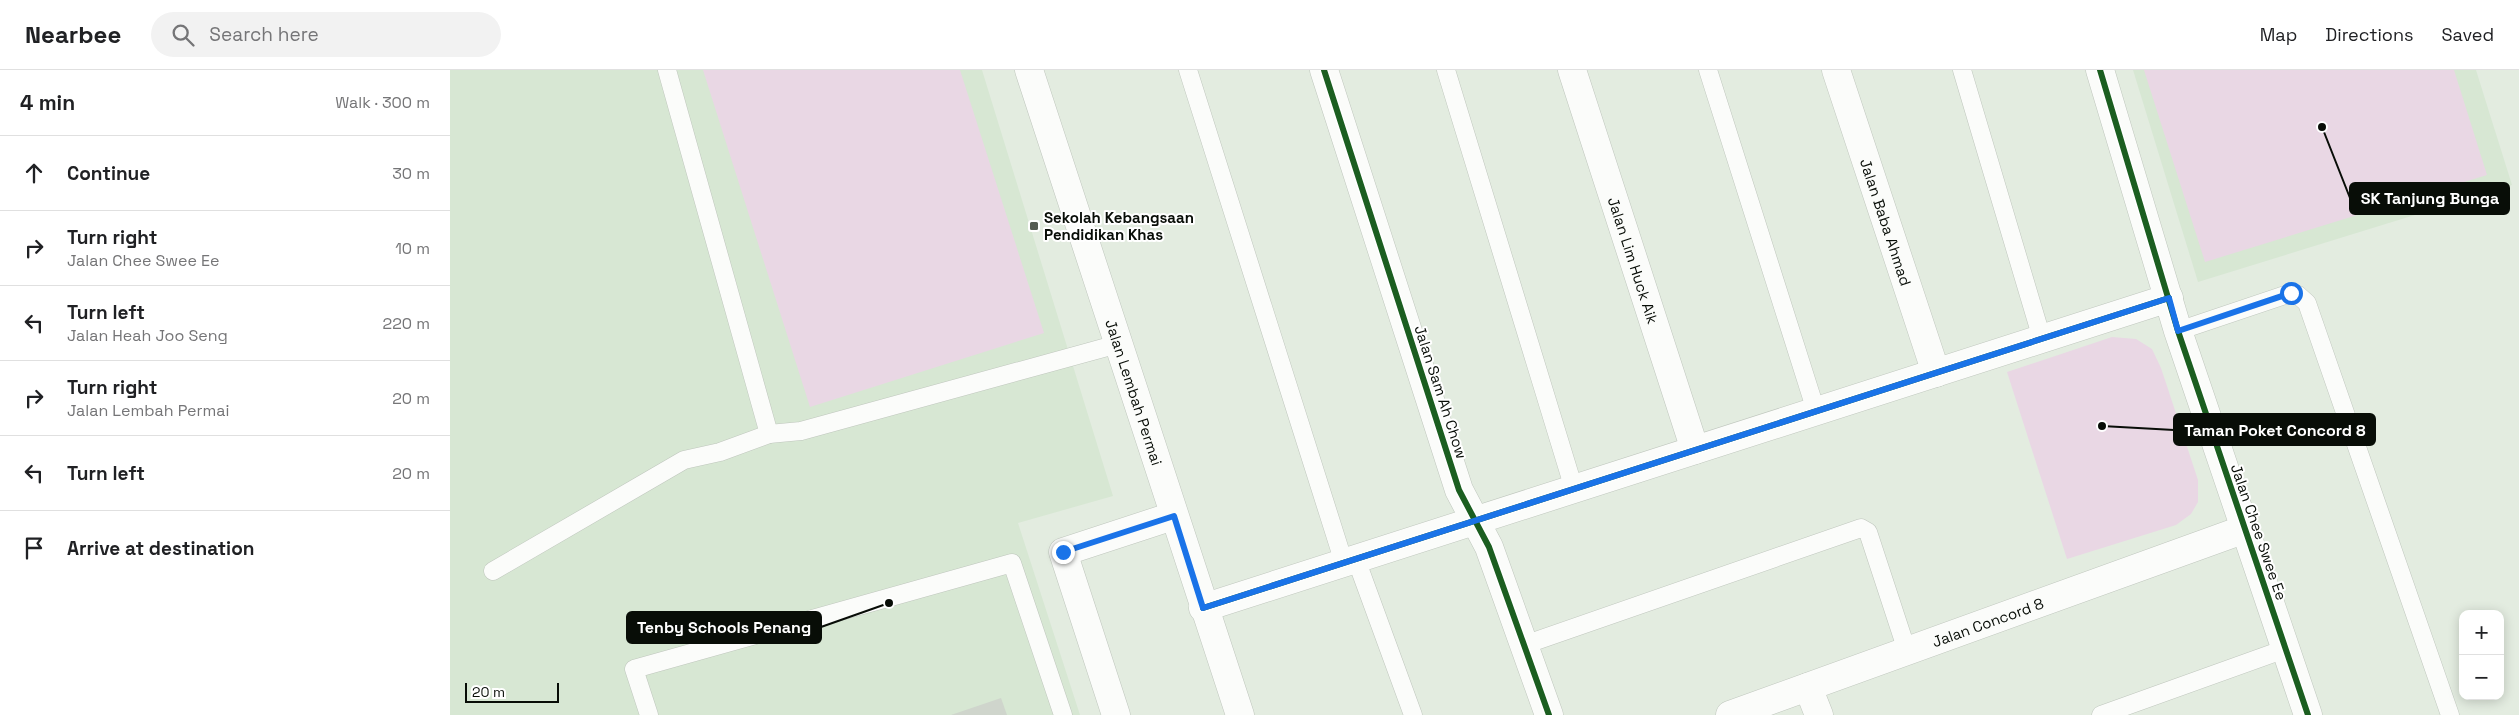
<!DOCTYPE html>
<html lang="en">
<head>
<meta charset="utf-8">
<style>
	:root { --surface:#fff; --page:#f2f2f2; --text:#202124; --muted:#757577; --line:#e0e0e0 }
	body { margin:0; font-family:"Space Grotesk",sans-serif; background:var(--page); color:var(--text) }
	.controls { position:absolute; right:15px; bottom:15px; display:grid; overflow:hidden; border-radius:10px; box-shadow:0 2px 12px #0003 }
	.controls button { width:45px; height:45px; display:grid; place-items:center; padding:0; border:0; border-bottom:1px solid var(--line); background:var(--surface); color:var(--text); font:25px sans-serif }
	.scale { position:absolute; left:15px; bottom:12px; width:94px; box-sizing:border-box; padding-left:5px; border:2px solid #080d07; border-top:0; font-size:14px; line-height:18px; white-space:nowrap; color:#080d07; -webkit-text-stroke:4px #fff; paint-order:stroke }
	.stop { position:absolute; width:15px; height:15px; margin:-11px; border:4px solid #1a73e8; border-radius:50%; background:#fff }
	.stop.end { background:#1a73e8; border-color:#fff; box-shadow:0 1px 5px #0008 }
	.list { margin:0; padding:0; list-style:none }
	h2 { display:flex; justify-content:space-between; align-items:center; height:65px; margin:0; padding:0 20px; font-size:21px }
	h2 small { font-size:16px; font-weight:400; color:var(--muted) }
	.list li { display:grid; grid-template-columns:32px 1fr auto; gap:15px; align-items:center; box-sizing:border-box; height:75px; padding:0 20px; border-top:1px solid var(--line) }
	.list b { display:block; font-size:19px; white-space:nowrap }
	.list p { margin:0; font-size:16px; white-space:nowrap; color:var(--muted) }
	.list em { font-size:16px; font-style:normal; color:var(--muted) }
	.icon { flex:none; width:28px; height:28px; fill:none; stroke:currentColor; stroke-width:2; stroke-linecap:round; stroke-linejoin:round }
	.map { position:relative; flex:none; width:2069px; height:645px; overflow:hidden }
	header { display:flex; align-items:center; gap:30px; box-sizing:border-box; height:70px; padding:0 25px; background:var(--surface); border-bottom:1px solid var(--line) }
	header strong { font-size:24px }
	nav { display:flex; gap:28px; margin-inline-start:auto; font-size:18px }
	.search { width:350px; height:45px; background:var(--page); display:flex; align-items:center; gap:12px; box-sizing:border-box; padding:0 18px; border-radius:28px; color:var(--muted); font-size:19px }
	main { display:flex }
	aside { flex:1; background:var(--surface) }
	.map>svg:first-child { display:block }
	.built { fill:#d7e7d3 }
	.green { fill:#e9d7e4 }
	.building { fill:#cfd5cc }
	.lines { fill:none; stroke-linecap:round; stroke-linejoin:round }
	.lane-casing { stroke:#bfc6bd; stroke-width:19 }
	.street-casing { stroke:#bfc6bd; stroke-width:29 }
	.secondary-casing { stroke:#bfc6bd; stroke-width:29 }
	.lane { stroke:#fbfcfa; stroke-width:18 }
	.street { stroke:#fbfcfa; stroke-width:28 }
	.secondary { stroke:#fbfcfa; stroke-width:28 }
	.cycleway-casing { stroke:#fff; stroke-width:9 }
	.cycleway { stroke:#1b5e20; stroke-width:6 }
	.route { stroke:#1a73e8; stroke-width:6 }
	.poi-dot { fill:#555b53; stroke:#fff; stroke-width:2 }
	.labels { text-anchor:middle; dominant-baseline:central; stroke-width:4; stroke-linejoin:round; paint-order:stroke }
	.poi-label { font-size:15px; font-weight:bold; fill:#080d07; stroke:#fff; text-anchor:start }
	.street-label { font-size:15px; fill:#080d07; stroke:#fff }
	.leader { fill:none; stroke:#080d07; stroke-width:2 }
	.callout-dot { fill:#080d07; stroke:#fff; stroke-width:2 }
	.callout { fill:#080d07; stroke:#080d07; stroke-width:2 }
	.callout-label { font-size:16px; text-anchor:middle; font-weight:bold; fill:#fff }
</style>
</head>
<body>
<header>
<strong>Nearbee</strong>
<div class="search"><svg class="icon" aria-label="search" viewBox="0 0 24 24"><circle cx="10" cy="10" r="6"/><path d="M15 15l6 6"/></svg>Search here</div>
<nav><a>Map</a><a>Directions</a><a>Saved</a></nav>
</header>
<main>
<aside>
<h2>4 min<small>Walk · 300 m</small></h2>
<ul class="list">
<li><svg class="icon" aria-label="ahead" viewBox="0 0 24 24"><path d="M12 20V5M6 11l6-6 6 6"/></svg><div><b>Continue</b></div><em>30 m</em></li>
<li><svg class="icon" aria-label="right" viewBox="0 0 24 24"><path d="M7 20v-9h11M14 6l5 5-5 5"/></svg><div><b>Turn right</b><p>Jalan Chee Swee Ee</p></div><em>10 m</em></li>
<li><svg class="icon" aria-label="left" viewBox="0 0 24 24"><path d="M17 20v-9H6M10 6l-5 5 5 5"/></svg><div><b>Turn left</b><p>Jalan Heah Joo Seng</p></div><em>220 m</em></li>
<li><svg class="icon" aria-label="right" viewBox="0 0 24 24"><path d="M7 20v-9h11M14 6l5 5-5 5"/></svg><div><b>Turn right</b><p>Jalan Lembah Permai</p></div><em>20 m</em></li>
<li><svg class="icon" aria-label="left" viewBox="0 0 24 24"><path d="M17 20v-9H6M10 6l-5 5 5 5"/></svg><div><b>Turn left</b></div><em>20 m</em></li>
<li><svg class="icon" aria-label="arrive" viewBox="0 0 24 24"><path d="M6 21V4h12l-3 4 3 4H6"/></svg><div><b>Arrive at destination</b></div></li>
</ul>
</aside>
<div class="map">
<svg width="2069" height="645" viewBox="0 0 2069 645">
	<rect width="100%" height="100%" fill="#e3ece0"/>
	<g class="built">
		<polygon points="0,0 532,0 663,426 568,453 630,645 0,645"/>
		<polygon points="1683,0 2026,0 2062,115 1748,212"/>
	</g>
	<g class="green">
		<polygon points="253,0 510,0 594,263 360,337"/>
		<polygon points="1694,0 2004,0 2037,105 1755,192"/>
		<polygon points="1662,267 1686,269 1702,279 1711,298 1748,410 1748,432 1741,444 1726,455 1617,489 1557,302"/>
	</g>
	<polygon class="building" points="551,628 557,645 501,645"/>
	<g class="lines">
		<defs>
			<g id="lane">
				<polyline points="217,0 319,364"/>
				<polyline points="738,0 894,493"/>
				<polyline points="996,0 1124,419"/>
				<polyline points="1258,0 1366,341"/>
				<polyline points="1512,0 1592,269"/>
				<polyline points="1728,261 1841,223 1848,225 1857,233 2000,645"/>
				<polyline points="906,489 963,645"/>
				<polyline points="43,501 234,390 270,382 319,364 351,361 668,274"/>
				<polyline points="1074,575 1411,458 1418,462 1457,581"/>
				<polyline points="199,645 184,599 562,493 613,645"/>
				<polyline points="1651,645 1835,579"/>
			</g>
			<g id="street">
				<polyline points="874,0 1009,420 1039,477 1099,645"/>
				<path id="s1" d="M 1122,0 L 1245,380"/>
				<path id="s2" d="M 1386,0 L 1486,303"/>
				<polyline points="1650,0 1728,261 1858,645"/>
				<polyline points="753,538 1719,228"/>
				<polyline points="1358,617 1369,645"/>
				<polyline points="666,645 613,482 723,446"/>
				<path id="s3" d="M 1280,645 L 1795,459"/>
			</g>
			<g id="secondary">
				<path id="s4" d="M 579,0 L 790,645"/>
			</g>
		</defs>
		<use href="#lane" class="lane-casing"/>
		<use href="#street" class="street-casing"/>
		<use href="#secondary" class="secondary-casing"/>
		<use href="#lane" class="lane"/>
		<use href="#street" class="street"/>
		<use href="#secondary" class="secondary"/>
		<defs>
			<g id="cycleway">
				<polyline points="874,0 1009,420 1039,477 1099,645"/>
				<polyline points="1650,0 1728,261 1858,645"/>
				<polyline points="753,538 1719,228"/>
			</g>
		</defs>
		<use href="#cycleway" class="cycleway-casing"/>
		<use href="#cycleway" class="cycleway"/>
	</g>
	<g class="lines">
		<polyline class="route" points="613,482 724,446 753,538 1719,228 1728,261 1841,223"/>
	</g>
	<rect class="poi-dot" x="579" y="151" width="10" height="10" rx="2.5"/>
	<g class="labels">
		<g class="poi-label">
			<text x="594" y="147">Sekolah Kebangsaan<tspan x="594" dy="17">Pendidikan Khas</tspan></text>
		</g>
		<g class="street-label">
			<text stroke="none"><textPath href="#s2" startOffset="160">Jalan Baba Ahmad</textPath></text>
			<text stroke="none"><textPath href="#s1" startOffset="200">Jalan Lim Huck Aik</textPath></text>
			<text transform="translate(991 322) rotate(72)">Jalan Sam Ah Chow</text>
			<text stroke="none"><textPath href="#s4" startOffset="339">Jalan Lembah Permai</textPath></text>
			<text transform="translate(1809 462) rotate(71)">Jalan Chee Swee Ee</text>
			<text stroke="none"><textPath href="#s3" startOffset="274">Jalan Concord 8</textPath></text>
		</g>
	</g>
	<path class="leader" d="M1872 57L1900 128M1652 356L1724 360M439 533L371 557"/>
	<g class="callout-dot">
		<circle cx="1872" cy="57" r="5"/>
		<circle cx="1652" cy="356" r="5"/>
		<circle cx="439" cy="533" r="5"/>
	</g>
	<g class="callout">
		<rect x="1900" y="113" width="159" height="31" rx="5"/>
		<rect x="1724" y="344" width="201" height="31" rx="5"/>
		<rect x="177" y="542" width="194" height="31" rx="5"/>
	</g>
	<g class="callout-label">
		<text x="1980" y="134">SK Tanjung Bunga</text>
		<text x="1825" y="366">Taman Poket Concord 8</text>
		<text x="274" y="563">Tenby Schools Penang</text>
	</g>
</svg>
<div class="controls">
<button>+</button>
<button>−</button>
</div>
<div class="scale">20 m</div>
<div class="stop" style="left:1841px;top:223px"></div>
<div class="stop end" style="left:613px;top:482px"></div>
</div>
</main>
</body>
</html>
